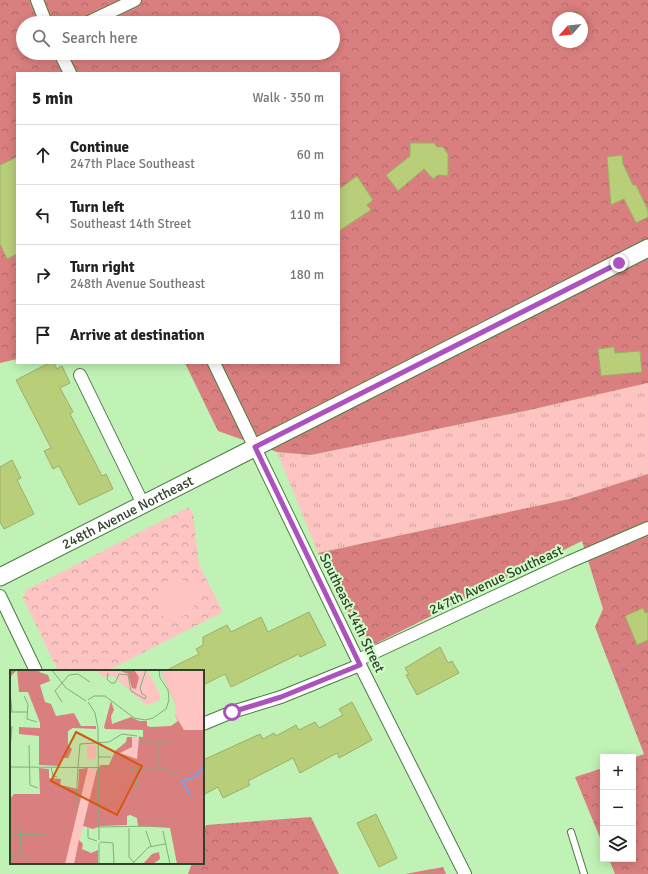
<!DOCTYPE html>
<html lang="en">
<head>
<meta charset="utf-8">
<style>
	:root { --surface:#fff; --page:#f6f6f6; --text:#222; --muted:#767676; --line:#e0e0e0 }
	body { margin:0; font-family:Signika,sans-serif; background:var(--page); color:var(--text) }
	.controls { position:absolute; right:12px; bottom:12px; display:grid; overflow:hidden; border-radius:0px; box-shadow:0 2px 10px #0003 }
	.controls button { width:36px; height:36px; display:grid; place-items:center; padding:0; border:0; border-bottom:1px solid var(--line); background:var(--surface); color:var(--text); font:20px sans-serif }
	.compass { position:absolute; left:552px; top:12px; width:36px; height:36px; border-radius:50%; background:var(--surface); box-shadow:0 2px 10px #0003; rotate:243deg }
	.stop { position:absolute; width:12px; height:12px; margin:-9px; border:3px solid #ab52bf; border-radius:50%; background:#fff }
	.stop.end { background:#ab52bf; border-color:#fff; box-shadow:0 1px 4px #0008 }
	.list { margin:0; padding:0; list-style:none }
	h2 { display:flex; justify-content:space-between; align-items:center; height:52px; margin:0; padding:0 16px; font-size:17px }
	h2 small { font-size:13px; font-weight:400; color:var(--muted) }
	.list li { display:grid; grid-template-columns:26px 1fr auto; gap:12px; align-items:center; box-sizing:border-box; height:60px; padding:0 16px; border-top:1px solid var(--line) }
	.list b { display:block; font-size:15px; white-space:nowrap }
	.list p { margin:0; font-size:13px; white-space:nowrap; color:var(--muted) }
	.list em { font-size:13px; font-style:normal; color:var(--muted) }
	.icon { flex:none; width:22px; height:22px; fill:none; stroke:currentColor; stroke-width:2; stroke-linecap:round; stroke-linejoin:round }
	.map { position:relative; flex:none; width:648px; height:874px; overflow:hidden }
	.search { position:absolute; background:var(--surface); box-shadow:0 2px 10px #0003; left:16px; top:16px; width:324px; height:44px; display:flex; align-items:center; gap:10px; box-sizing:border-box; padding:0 14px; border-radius:22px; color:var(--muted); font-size:15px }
	.panel { position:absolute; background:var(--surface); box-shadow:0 2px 10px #0003; left:16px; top:72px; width:324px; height:292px; border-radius:0px }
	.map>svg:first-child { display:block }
	.grass { fill:url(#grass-tufts) }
	.forest { fill:url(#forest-crowns); fill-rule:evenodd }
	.park { fill:url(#park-crowns) }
	.garden { fill:#fec4c2 }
	.building { fill:#b9ce79; stroke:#9dae68 }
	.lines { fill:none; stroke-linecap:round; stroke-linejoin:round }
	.lane-casing { stroke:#4e7b45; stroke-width:8 }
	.street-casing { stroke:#4e7b45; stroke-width:14 }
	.secondary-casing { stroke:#4e7b45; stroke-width:19 }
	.lane { stroke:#fff; stroke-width:6 }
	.street { stroke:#fff; stroke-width:12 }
	.secondary { stroke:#fff; stroke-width:17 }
	.route { stroke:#ab52bf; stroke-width:5 }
	.labels { text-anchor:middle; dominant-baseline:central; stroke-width:4; stroke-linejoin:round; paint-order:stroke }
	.street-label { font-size:14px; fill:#2f432b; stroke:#d4fdcc }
	.inset-river { fill:none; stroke:#78a3e9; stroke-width:2 }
	.inset-road { fill:none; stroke:#86ac7e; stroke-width:1 }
	.view { fill:#d6570f; fill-opacity:0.15; stroke:#d6570f; stroke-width:2 }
	.inset-edge { fill:none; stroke:#2f432b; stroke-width:2 }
</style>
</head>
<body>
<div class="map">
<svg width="648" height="874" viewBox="0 0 648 874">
	<defs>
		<pattern id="grass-tufts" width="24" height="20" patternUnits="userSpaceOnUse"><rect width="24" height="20" fill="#fec4c2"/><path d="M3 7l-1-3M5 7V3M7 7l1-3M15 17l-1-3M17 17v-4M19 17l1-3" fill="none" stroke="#cea19e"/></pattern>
		<pattern id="forest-crowns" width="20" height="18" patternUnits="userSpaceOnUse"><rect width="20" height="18" fill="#da7f7f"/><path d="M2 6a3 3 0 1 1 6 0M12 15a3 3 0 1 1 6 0" fill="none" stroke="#b16a68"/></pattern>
		<pattern id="park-crowns" width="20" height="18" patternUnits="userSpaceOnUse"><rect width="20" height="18" fill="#fec4c2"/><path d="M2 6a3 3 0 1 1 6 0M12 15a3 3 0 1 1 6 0" fill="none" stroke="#cea19e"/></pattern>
	</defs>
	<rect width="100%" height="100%" fill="#c0f2b6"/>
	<polygon class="grass" points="648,383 648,474 569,499 318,553 277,452 311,455 525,411"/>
	<g class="forest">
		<path d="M 0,0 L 648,0 L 648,383 L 525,411 L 311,455 L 277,452 L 218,431 L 185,363 L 339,363 L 339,73 L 17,73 L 17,359 L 0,363 ZM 558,18 L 582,18 L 582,42 L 558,42 ZM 23,23 L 333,23 L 333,53 L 23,53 Z"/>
		<polygon points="648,474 648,874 615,874 609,859 633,859 633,758 644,754 595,627 603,609 582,541 375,644 356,628 318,553 569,499"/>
		<polygon points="603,768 603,845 575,777"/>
		<polygon points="311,817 339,874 188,874 192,863 203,863 203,833 206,825"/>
		<polygon points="443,867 446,874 405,874"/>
	</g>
	<polygon class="park" points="189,507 193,514 199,565 223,612 107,671 58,671 23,598 26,590"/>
	<path class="garden" d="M 181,579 L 199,587 C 199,609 186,617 166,623 C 160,608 155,594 166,581 Z"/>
	<g class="building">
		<polygon points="410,143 434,143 437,147 443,147 448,154 448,176 438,175 433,179 424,169 398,191 386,175 410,156"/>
		<polygon points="622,155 623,164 633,185 636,185 648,210 648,217 636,223 624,199 611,205 607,157"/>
		<polygon points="17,157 17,254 7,259 0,244 0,165"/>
		<polygon points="357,176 373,200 367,205 371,210 339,231 339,189"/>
		<polygon points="614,347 615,353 640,351 642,372 601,376 598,349"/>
		<polygon points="49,363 54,363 57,369 62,366 70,383 60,388 73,412 70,414 102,476 106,474 113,489 79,505 59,466 53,469 44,451 51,448 16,380"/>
		<polygon points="12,460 21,478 17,480 34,514 4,529 0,522 0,467"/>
		<polygon points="643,608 645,613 648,612 648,640 637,645 625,616"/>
		<polygon points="309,612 326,645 300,657 299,654 231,687 225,674 203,685 203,671 165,671 199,654 196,649 203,645 203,637 227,625 231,632 261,617 268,632"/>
		<polygon points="440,647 448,663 452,661 459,673 417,695 406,675 409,674 405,668"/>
		<polygon points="352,702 372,740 339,758 337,753 300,773 293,758 248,781 250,785 223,798 218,787 203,795 203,760 260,734 263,739 274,733 276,736 296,725 299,730 315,722 319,728 343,715 339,709"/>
		<polygon points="376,814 397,858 379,867 357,823"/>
	</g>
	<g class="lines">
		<defs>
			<polyline id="lane" points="571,832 584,874"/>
			<g id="street">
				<polyline points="37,0 46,23"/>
				<polyline points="87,23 135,0"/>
				<polyline points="60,53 70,73"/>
				<polyline points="214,363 360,665 465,874"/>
				<polyline points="80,375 143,504"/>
				<polyline points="0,596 36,671"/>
				<polyline points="358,660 569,562 648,528"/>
				<polyline points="203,724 232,712 281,697 360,665"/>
			</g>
			<g id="secondary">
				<path id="s1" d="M 0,577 L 648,248"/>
			</g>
		</defs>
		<use href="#lane" class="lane-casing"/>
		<use href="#street" class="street-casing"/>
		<use href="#secondary" class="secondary-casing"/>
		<use href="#lane" class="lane"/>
		<use href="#street" class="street"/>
		<use href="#secondary" class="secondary"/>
	</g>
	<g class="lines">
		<polyline class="route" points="232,712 281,697 360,665 255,447 619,263"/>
	</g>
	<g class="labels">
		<g class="street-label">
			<text stroke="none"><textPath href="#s1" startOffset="143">248th Avenue Northeast</textPath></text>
			<text transform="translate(496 580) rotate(-25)">247th Avenue Southeast</text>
			<text transform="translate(352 613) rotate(64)">Southeast 14th Street</text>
		</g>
	</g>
	<g transform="translate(10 670)">
		<rect width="194" height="194" fill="#c0f2b6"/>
		<path d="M 86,0 L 137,0 L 150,24 L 149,31 L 136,35 L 103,6 L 93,7 ZM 122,67 L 129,67 L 128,89 L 110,83 L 122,77 ZM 78,98 L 87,99 L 64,194 L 55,194 Z" fill="#fec4c2"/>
		<path d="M 0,0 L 31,0 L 29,2 L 38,5 L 40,11 L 30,15 L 35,32 L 41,34 L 46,46 L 64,43 L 71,56 L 86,56 L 86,59 L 63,58 L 58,61 L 58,75 L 62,79 L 58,88 L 52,88 L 49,96 L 29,95 L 29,66 L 9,64 L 9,57 L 30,58 L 30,53 L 18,22 L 9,22 L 7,0 L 0,7 ZM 108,0 L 124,0 L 129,7 L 126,19 L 122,18 L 118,4 ZM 150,0 L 157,1 L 194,38 L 194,194 L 167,194 L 160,158 L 128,156 L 127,148 L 120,145 L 117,146 L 117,155 L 91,156 L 83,159 L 73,156 L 87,99 L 91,95 L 99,95 L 105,81 L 116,72 L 117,67 L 122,67 L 122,77 L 110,83 L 127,89 L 129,67 L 133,67 L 133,60 L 95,59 L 94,57 L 101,31 L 104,40 L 101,46 L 102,54 L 121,47 L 129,51 L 137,51 L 137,56 L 141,57 L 161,56 L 168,51 L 165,45 L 165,33 ZM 29,98 L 39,99 L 39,108 L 51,109 L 50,115 L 68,119 L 69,99 L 78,98 L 55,194 L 0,194 L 0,129 L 4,124 L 30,124 ZM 69,170 L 73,174 L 72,179 L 81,183 L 88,180 L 88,194 L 64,194 ZM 149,182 L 150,189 L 143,194 L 133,194 L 142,184 Z" fill="#da7f7f"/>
		<path d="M 150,0 L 194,0 L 194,60 L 174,60 L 165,45 L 165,33 ZM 77,74 L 86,75 L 86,90 L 77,89 Z" fill="#fec4c2"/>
		<path class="inset-river" d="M 180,125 L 172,111 L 186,106 L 194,96"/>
		<path class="inset-road" d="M 42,0 L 56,18 L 76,31M 98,3 L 97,9 L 101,13 L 105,13 L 109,4 L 118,5 L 121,21 L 135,29 L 136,26 L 132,24 L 130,18 L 136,0M 0,21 L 2,42M 14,26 L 18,34 L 17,49 L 27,52M 78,30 L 84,26 L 95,26 L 124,48 L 135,50 L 143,48 L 156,39 L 159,30 L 158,20 L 150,8 L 149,0M 52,32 L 45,21 L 59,5 L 68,4 L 80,12M 78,32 L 85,43 L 88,58 L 89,170M 0,42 L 17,42M 130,66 L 131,70 L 137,72 L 162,72M 148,73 L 148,99M 70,74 L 99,72 L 112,64 L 127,66M 19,75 L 20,115 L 28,118M 0,80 L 2,56M 88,87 L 101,87M 0,97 L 151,98 L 167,104M 41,97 L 43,106 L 47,107M 68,97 L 70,74M 126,120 L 127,98M 66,133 L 68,97M 10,156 L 11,183 L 21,194M 89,157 L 148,156 L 156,152M 78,158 L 78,168 L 87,171M 119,158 L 119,187 L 124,193M 136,161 L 141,176M 153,161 L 160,194M 0,164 L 36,165M 90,172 L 103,173M 89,173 L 89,194M 103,173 L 104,194M 0,190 L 10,183M 122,194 L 139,177 L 155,174"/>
		<path class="view" d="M 66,62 L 132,96 L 107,145 L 41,111 Z"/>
		<rect width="194" height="194" class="inset-edge"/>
	</g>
</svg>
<div class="controls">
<button>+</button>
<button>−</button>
<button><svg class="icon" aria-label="layers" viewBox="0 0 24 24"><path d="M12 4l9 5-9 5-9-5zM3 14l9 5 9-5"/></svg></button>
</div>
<svg class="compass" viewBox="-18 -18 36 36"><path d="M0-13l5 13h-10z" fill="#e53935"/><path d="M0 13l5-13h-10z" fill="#767676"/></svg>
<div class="stop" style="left:232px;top:712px"></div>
<div class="stop end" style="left:619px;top:263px"></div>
<div class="search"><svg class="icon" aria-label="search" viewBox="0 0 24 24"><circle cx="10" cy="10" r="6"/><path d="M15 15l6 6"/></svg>Search here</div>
<section class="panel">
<h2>5 min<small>Walk · 350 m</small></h2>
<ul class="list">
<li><svg class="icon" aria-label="ahead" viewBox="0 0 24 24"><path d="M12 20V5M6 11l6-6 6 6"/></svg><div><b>Continue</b><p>247th Place Southeast</p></div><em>60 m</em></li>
<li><svg class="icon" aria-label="left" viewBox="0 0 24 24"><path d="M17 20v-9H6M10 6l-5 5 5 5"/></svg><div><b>Turn left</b><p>Southeast 14th Street</p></div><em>110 m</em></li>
<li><svg class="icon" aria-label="right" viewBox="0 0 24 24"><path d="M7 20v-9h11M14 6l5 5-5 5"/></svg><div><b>Turn right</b><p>248th Avenue Southeast</p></div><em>180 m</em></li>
<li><svg class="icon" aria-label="arrive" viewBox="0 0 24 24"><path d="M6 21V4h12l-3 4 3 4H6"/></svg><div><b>Arrive at destination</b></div></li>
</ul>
</section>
</div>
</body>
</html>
